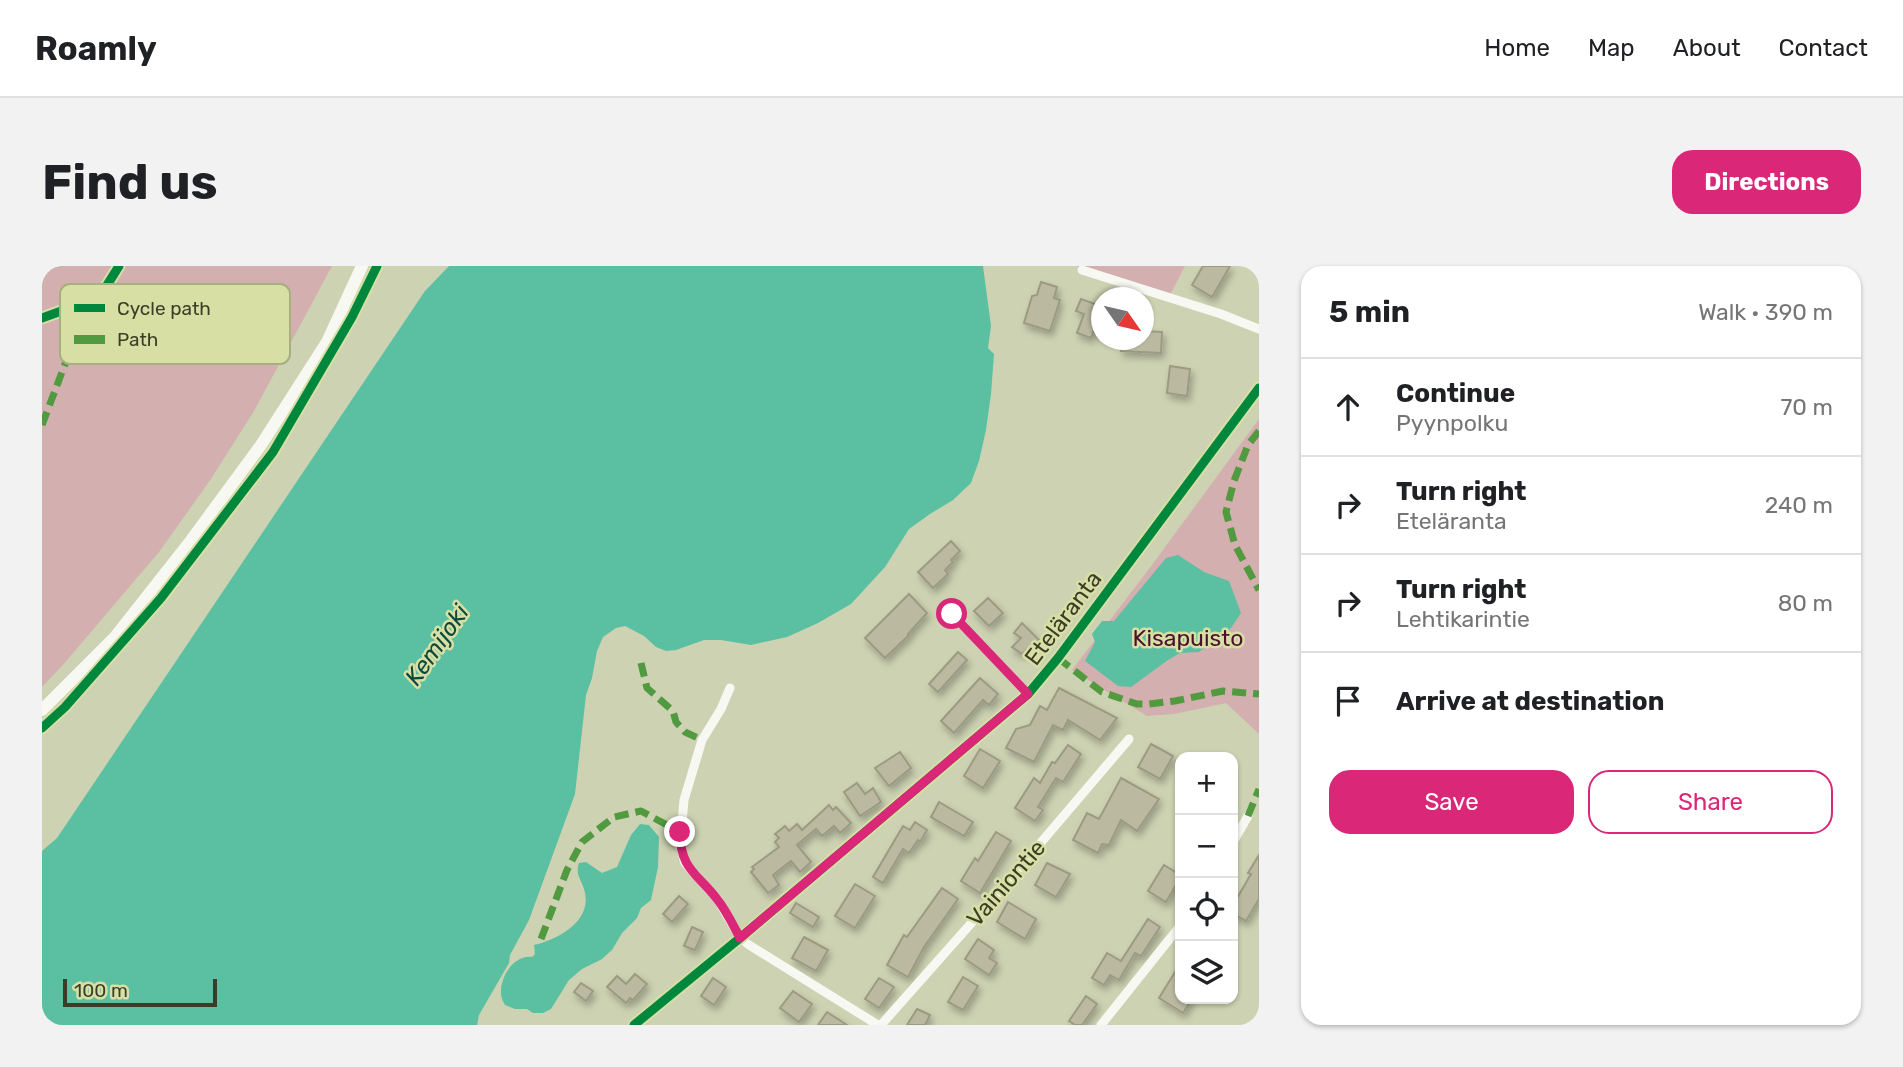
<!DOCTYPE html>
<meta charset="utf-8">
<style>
body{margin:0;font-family:Rubik,sans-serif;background:#f2f2f2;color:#202124}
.controls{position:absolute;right:21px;bottom:21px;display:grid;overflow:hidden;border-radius:14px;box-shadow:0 2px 5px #0004}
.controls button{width:63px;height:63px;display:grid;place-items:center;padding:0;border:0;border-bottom:2px solid #e0e0e0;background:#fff;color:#202124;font:35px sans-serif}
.compass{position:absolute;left:1049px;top:21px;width:63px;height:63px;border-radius:50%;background:#fff;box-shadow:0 2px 5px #0004;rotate:124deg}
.scale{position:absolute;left:21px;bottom:18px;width:154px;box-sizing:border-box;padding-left:7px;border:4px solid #3b3e26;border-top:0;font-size:19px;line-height:24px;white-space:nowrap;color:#3b3e26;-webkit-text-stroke:5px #d7dfa5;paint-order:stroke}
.stop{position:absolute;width:21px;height:21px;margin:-16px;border:5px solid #db2777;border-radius:50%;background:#fff}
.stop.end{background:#db2777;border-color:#fff;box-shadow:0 2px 7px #0008}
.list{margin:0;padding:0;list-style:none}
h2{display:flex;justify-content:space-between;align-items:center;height:91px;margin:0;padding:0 28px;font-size:30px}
h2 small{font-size:23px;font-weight:400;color:#757577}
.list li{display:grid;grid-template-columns:46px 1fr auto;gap:21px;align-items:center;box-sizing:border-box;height:98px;padding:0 28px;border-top:2px solid #e0e0e0}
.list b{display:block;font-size:26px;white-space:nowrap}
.list p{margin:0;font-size:23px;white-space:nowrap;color:#757577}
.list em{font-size:23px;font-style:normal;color:#757577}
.actions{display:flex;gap:14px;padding:21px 28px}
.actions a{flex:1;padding:16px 0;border:2px solid #db2777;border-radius:21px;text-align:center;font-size:24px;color:#db2777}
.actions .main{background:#db2777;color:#fff}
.icon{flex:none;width:38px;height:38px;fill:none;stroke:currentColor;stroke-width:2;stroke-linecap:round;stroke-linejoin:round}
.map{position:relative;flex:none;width:1217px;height:759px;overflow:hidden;border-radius:21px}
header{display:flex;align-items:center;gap:42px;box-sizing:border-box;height:98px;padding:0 35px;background:#fff;border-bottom:2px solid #e0e0e0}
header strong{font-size:33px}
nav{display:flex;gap:38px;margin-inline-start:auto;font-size:24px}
.intro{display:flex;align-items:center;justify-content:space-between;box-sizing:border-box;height:168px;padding:0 42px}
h1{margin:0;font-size:49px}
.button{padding:18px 32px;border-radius:21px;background:#db2777;color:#fff;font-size:24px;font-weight:700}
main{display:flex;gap:42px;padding:0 42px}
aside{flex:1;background:#fff;border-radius:21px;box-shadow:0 2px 5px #0004}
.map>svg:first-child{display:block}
.green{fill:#d3afb0}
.water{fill:#5ac0a1}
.building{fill:#bbbaa1;stroke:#9c9a82;stroke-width:2;filter:url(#shadow)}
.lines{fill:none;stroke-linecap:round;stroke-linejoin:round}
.minor{stroke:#f8f8f3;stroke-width:9}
.secondary{stroke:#f8f8f3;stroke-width:12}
.quiet{stroke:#519a3f;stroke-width:7;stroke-dasharray:14 7;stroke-linecap:butt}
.cycleway-casing{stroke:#d7dfa5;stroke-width:13}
.cycleway{stroke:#00873e;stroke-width:9}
.route{stroke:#db2777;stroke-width:9}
.labels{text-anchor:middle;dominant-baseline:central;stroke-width:5;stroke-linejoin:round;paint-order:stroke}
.street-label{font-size:23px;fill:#3b3e26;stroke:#d7dfa5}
.park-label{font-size:23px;fill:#4b102d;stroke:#d7dfa5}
.water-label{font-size:24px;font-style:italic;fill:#0e483b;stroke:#d7dfa5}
.key{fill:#d7dfa5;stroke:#a8af7f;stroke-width:2}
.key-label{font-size:19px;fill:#3b3e26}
</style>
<header>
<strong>Roamly</strong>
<nav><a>Home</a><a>Map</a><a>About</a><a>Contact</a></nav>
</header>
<div class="intro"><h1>Find us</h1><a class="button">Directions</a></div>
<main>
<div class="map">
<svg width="1217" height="759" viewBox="0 0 1217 759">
<defs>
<filter id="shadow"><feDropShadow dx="2.5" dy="4.5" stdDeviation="3.5" flood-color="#0004"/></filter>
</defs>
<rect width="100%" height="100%" fill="#cdd2b2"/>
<g class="green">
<polygon points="0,0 290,0 212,145 169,213 117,286 20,400 0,421"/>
<polygon points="1035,0 1143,0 1128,29 1040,4"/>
<polygon points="1217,153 1217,468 1184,437 1132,448 1105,450 1030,404 1110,299"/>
</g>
<g class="water">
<polygon points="407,0 941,0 949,60 946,82 952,88 949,128 944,164 937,195 929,217 911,234 888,248 867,263 843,301 809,338 776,357 745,371 709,379 679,374 662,374 634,384 624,385 614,381 602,370 583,360 574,362 561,371 555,385 550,412 544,429 533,528 487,654 468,689 467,697 437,749 435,759 0,759 0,585 15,572 383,25"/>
<polygon points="1136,289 1162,306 1187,315 1199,347 1189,362 1157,386 1138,387 1126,394 1089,421 1076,420 1043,395 1053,376 1050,368 1060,355 1072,355 1124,292"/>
<path d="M598,558L607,559L617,571L616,601L609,634L599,642L595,652L580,667L570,684L560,693L540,703L527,714L509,743L501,747H491L485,743H473L463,739C461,735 459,732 459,728C458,710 472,689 490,691L493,688L492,679C517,673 552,654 542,623C539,613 533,608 537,597L544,596L560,607L575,601L589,569Z"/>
</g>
<g class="building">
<polygon points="1161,0 1188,0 1170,31 1150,19"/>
<polygon points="999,16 1015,21 1012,32 1018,34 1008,65 982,57 990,30 995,29"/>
<polygon points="1039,33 1056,39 1052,50 1056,51 1049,72 1035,67 1042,48 1034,45"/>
<polygon points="1102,65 1120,66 1119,87 1079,85 1080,74 1102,74"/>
<polygon points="1128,100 1148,103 1145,130 1125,127"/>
<polygon points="909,275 918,285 909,294 911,296 903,304 906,308 891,322 876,306"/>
<polygon points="867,328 885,347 866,368 867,369 843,392 823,372"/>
<polygon points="946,332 961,347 947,360 932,345"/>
<polygon points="980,357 997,374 989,384 986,382 980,388 970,381 979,372 972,367"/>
<polygon points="916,386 925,394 896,426 887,418"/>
<polygon points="938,412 956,428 947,439 941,434 912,467 899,455"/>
<polygon points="1017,422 1075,452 1058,474 1026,454 1021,464 1011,459 992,496 964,482 974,463 988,459 998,440 1005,444"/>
<polygon points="1109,478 1131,490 1118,513 1096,501"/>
<polygon points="1026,479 1039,488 1021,516 1014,512 996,541 1001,544 993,555 973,542 992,512 998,517 1010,496 1013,497"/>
<polygon points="938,483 958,495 941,522 922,510"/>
<polygon points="858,486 869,502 847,520 833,502"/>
<polygon points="1079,512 1117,533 1095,565 1079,554 1067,579 1060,578 1056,587 1031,574 1045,547 1057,553"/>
<polygon points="815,517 823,528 831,522 839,536 818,550 802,526"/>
<polygon points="897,536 931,556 922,570 889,551"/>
<polygon points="787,539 791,544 794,541 809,557 798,567 792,560 780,570 774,563 755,579 769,596 758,606 749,595 731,609 737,619 726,627 709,606 712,603 710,601 737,581 733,576 737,572 733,568 743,560 747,565 755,558 760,564"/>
<polygon points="873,556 885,564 878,576 876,574 867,587 861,583 841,617 831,611 861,560 868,564"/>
<polygon points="954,566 969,575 938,627 919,615 933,592 936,595"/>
<polygon points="1217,589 1217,633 1204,655 1191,648 1191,639 1209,608 1206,607"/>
<polygon points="1005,597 1028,608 1014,631 993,619"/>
<polygon points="1122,599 1138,609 1138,612 1124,636 1106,625"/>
<polygon points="813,618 833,630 813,662 793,650"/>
<polygon points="900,622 916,633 882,681 866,711 845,699 862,669 865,671"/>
<polygon points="637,630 646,638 630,656 621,648"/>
<polygon points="966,636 994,653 983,673 955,656"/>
<polygon points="754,637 777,651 771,661 748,647"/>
<polygon points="1106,653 1118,661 1099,690 1093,687 1077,714 1068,709 1062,719 1050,712 1065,687 1079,695"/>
<polygon points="650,661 661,666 653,684 642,680"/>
<polygon points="762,671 786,684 774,705 750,692"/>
<polygon points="936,673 952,684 947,692 955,697 947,709 923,693"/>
<polygon points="1138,698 1138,733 1150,733 1141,747 1117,732"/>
<polygon points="593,708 605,718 591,734 588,732 584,737 565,721 575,710 584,718"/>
<polygon points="921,711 936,720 921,744 906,736"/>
<polygon points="671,712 684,721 672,739 659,730"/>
<polygon points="837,712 852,721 837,742 823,733"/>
<polygon points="539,717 551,725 544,735 532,726"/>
<polygon points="751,725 770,738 757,756 738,742"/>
<polygon points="1044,730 1055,738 1040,759 1033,759 1027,755"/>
<polygon points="875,743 888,749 883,759 865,759"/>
<polygon points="785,746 805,759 776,759"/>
</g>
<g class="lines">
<g class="minor">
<polyline points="1040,4 1179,48 1217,63"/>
<polyline points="910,348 986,428"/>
<polyline points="688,422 679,443 660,474 642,534 638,579 643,597 676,634 698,672 707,679 836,759"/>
<polyline points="1191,576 1206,550"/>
<polyline points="592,759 698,672 986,428 1016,392 1217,122"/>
<polyline points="839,759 956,627 1087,473"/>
<polyline points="1059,759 1138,660"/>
</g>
<polyline class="secondary" points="0,444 73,371 147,277 219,179 285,76 320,0"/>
<g class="quiet">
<polyline points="0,159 48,32"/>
<polyline points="1217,165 1206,179 1192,215 1184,246 1193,279 1217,324"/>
<polyline points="1016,392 1060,426 1095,438 1107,438 1133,435 1181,425 1217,428"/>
<polyline points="599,397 605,422 631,445 634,456 643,466 660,474"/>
<polyline points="1206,550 1217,523"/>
<polyline points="499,673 525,604 540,576 572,551 599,545 638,566"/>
</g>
<defs>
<g id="cycleway">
<polyline points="0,52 33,40 62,24 77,0"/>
<polyline points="0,462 23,441 119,332 231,186 310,51 335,0"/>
<polyline points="592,759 698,672 986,428 1016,392 1217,122"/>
</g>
</defs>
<use href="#cycleway" class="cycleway-casing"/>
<use href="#cycleway" class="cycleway"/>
</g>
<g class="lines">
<path class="route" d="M638,566C638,603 655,607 675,633C684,644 691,659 698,672L986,428L910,348"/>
</g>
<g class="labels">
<g class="street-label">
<text transform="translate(1021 352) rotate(-53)">Eteläranta</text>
<text transform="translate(964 617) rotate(-49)">Vainiontie</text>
</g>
<g class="park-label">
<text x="1146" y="372">Kisapuisto</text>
</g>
<g class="water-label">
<text transform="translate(395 379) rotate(-55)">Kemijoki</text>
</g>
</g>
<rect x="18" y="18" width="230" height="80" rx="10" class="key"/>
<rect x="32" y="38" width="31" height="8" fill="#00873e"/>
<rect x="32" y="69" width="31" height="9" fill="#519a3f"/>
<g class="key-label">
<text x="75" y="49">Cycle path</text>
<text x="75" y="80">Path</text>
</g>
</svg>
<div class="controls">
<button>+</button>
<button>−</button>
<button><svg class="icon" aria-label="locate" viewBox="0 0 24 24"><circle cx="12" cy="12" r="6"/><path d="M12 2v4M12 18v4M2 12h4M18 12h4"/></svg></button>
<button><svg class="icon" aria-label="layers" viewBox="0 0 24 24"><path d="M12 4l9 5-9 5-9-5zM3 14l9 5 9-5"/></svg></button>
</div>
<svg class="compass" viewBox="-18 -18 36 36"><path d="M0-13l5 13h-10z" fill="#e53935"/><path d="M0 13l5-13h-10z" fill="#757577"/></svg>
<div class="scale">100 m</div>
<div class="stop" style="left:910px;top:348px"></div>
<div class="stop end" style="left:638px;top:566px"></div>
</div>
<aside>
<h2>5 min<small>Walk · 390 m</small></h2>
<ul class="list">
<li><svg class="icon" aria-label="ahead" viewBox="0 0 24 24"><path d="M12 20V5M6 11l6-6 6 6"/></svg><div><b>Continue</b><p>Pyynpolku</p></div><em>70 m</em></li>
<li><svg class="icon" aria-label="right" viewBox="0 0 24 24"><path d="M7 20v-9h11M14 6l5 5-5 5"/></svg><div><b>Turn right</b><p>Eteläranta</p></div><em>240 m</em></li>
<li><svg class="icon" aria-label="right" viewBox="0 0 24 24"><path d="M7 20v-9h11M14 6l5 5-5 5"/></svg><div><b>Turn right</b><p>Lehtikarintie</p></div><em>80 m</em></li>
<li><svg class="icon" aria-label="arrive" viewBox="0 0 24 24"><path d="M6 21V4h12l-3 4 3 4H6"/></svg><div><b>Arrive at destination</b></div></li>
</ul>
<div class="actions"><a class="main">Save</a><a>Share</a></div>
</aside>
</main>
